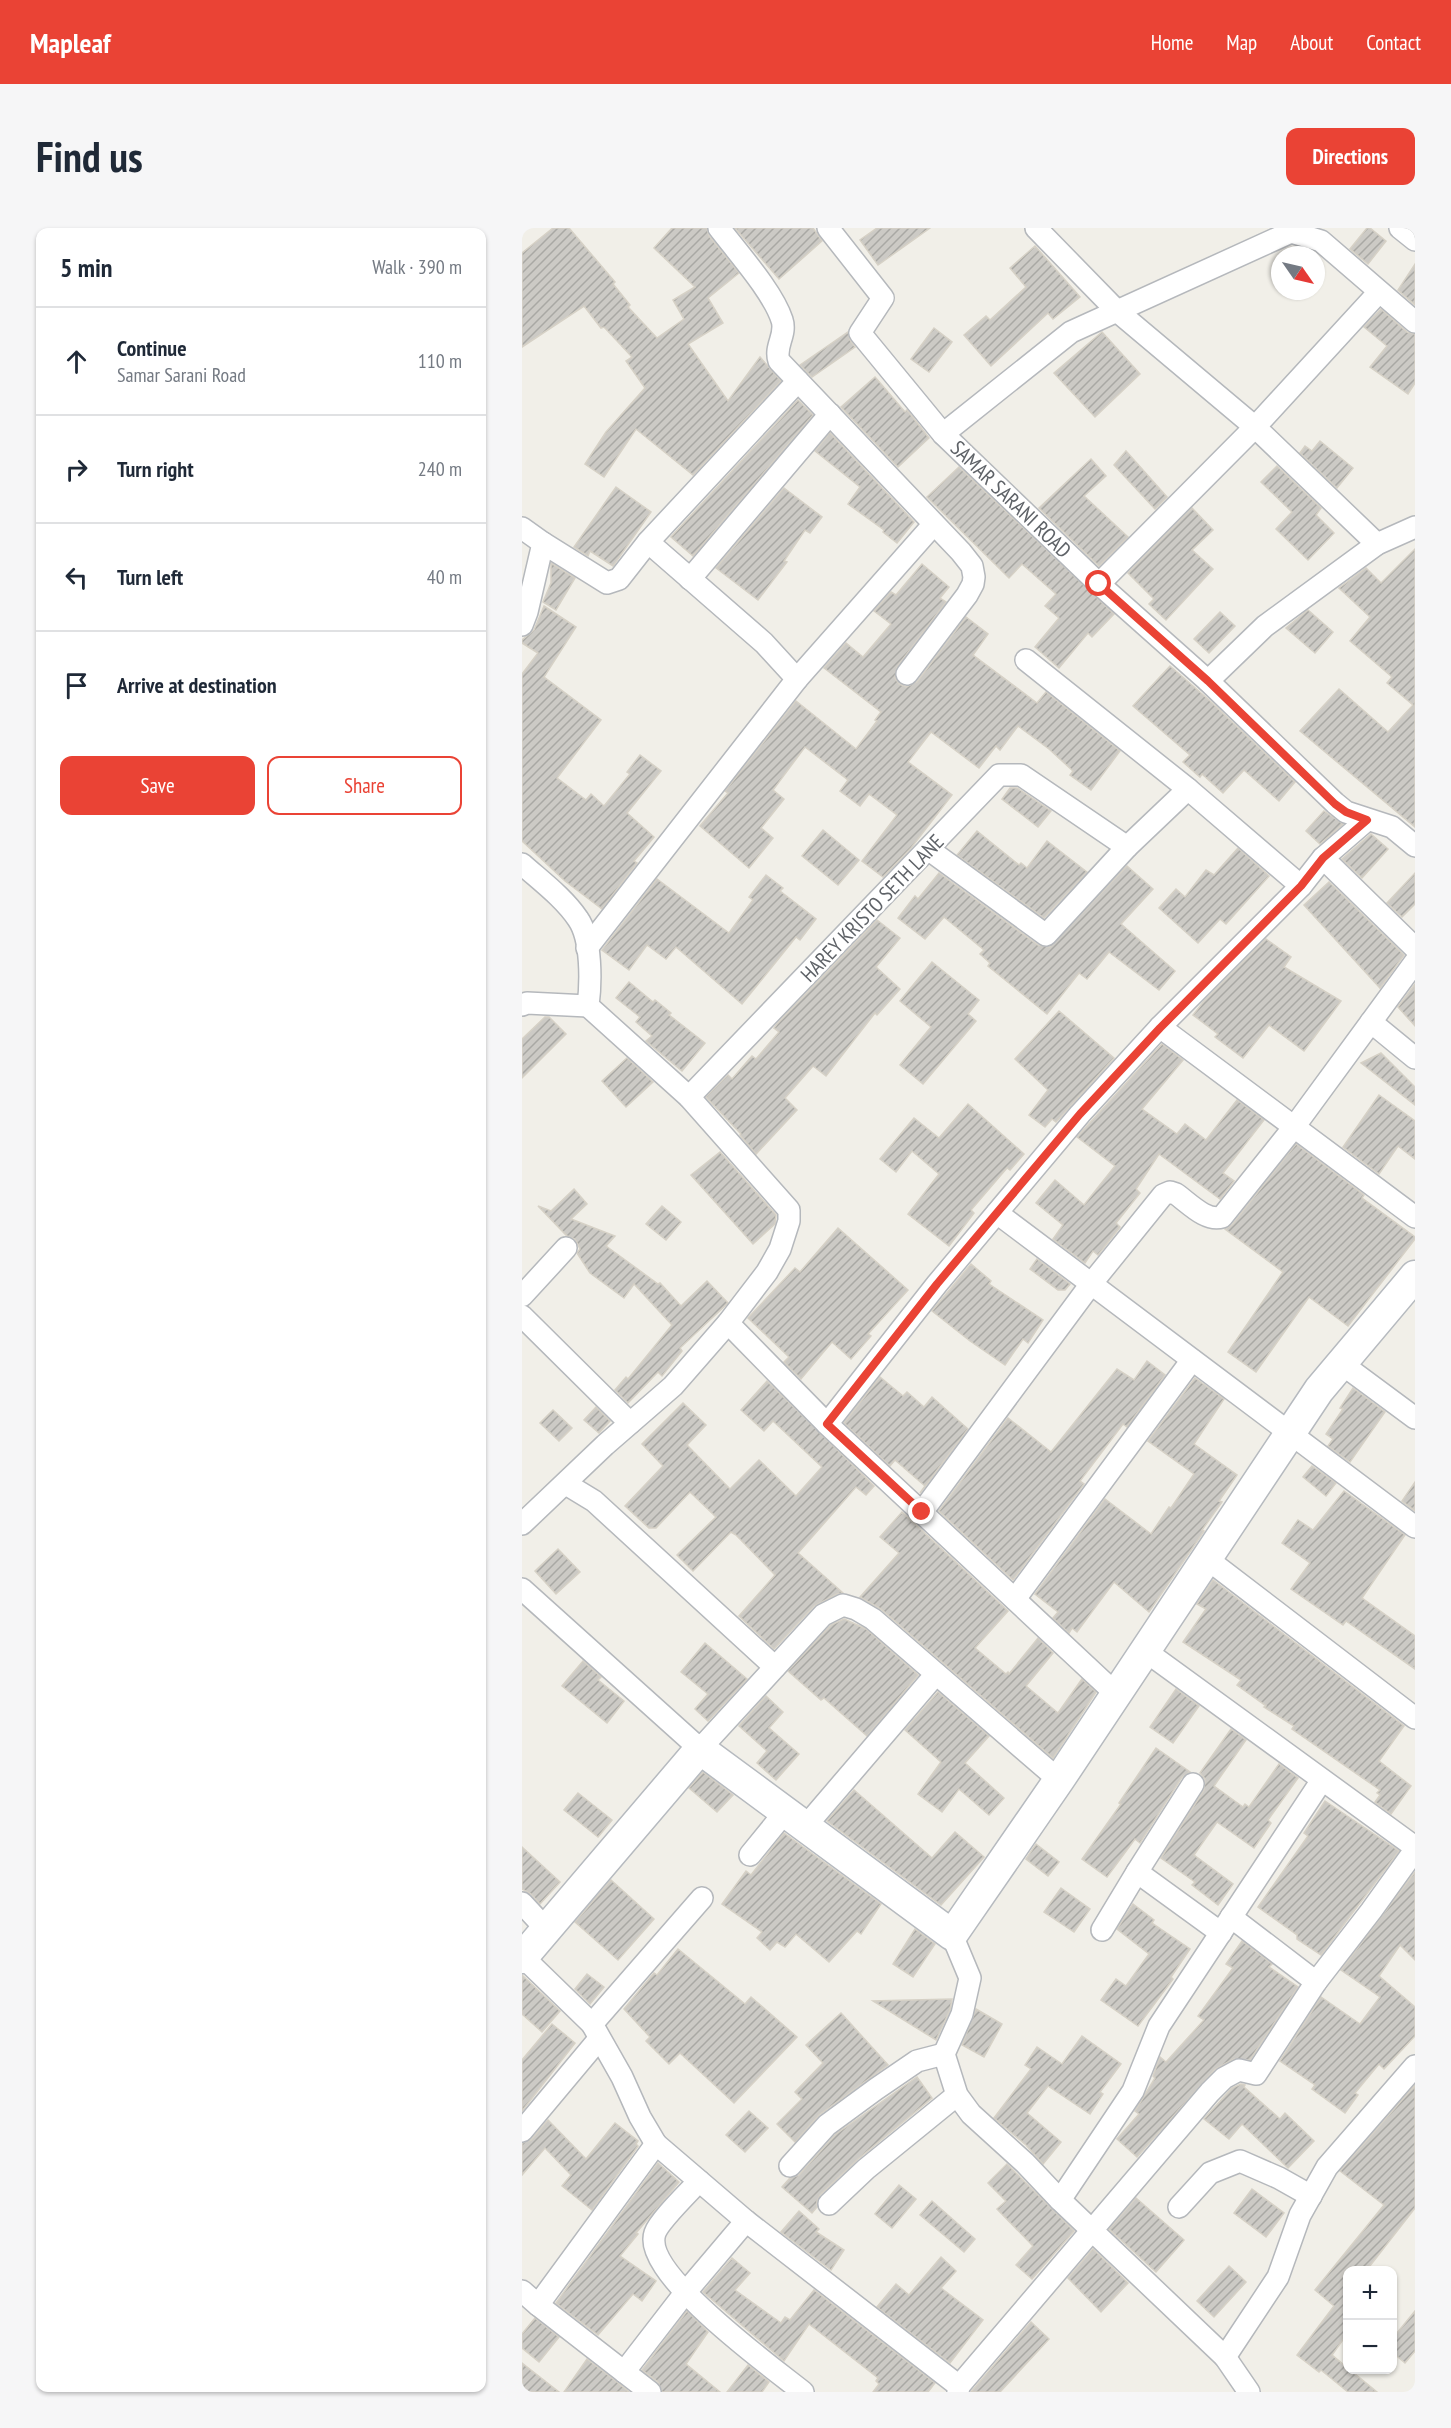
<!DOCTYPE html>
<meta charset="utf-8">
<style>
body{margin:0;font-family:"PT Sans Narrow",sans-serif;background:#f6f6f7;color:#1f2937}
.controls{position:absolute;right:18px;bottom:18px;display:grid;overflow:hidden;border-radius:12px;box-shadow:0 2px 4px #0004}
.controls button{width:54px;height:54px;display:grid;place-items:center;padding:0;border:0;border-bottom:2px solid #e0e1e3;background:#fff;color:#1f2937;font:30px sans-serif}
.compass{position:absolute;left:749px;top:18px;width:54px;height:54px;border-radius:50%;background:#fff;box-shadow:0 2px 4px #0004;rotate:124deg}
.stop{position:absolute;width:18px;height:18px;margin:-14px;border:4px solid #ea4335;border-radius:50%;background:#fff}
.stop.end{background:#ea4335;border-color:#fff;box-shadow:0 2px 6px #0008}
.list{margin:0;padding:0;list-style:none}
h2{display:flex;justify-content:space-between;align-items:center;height:78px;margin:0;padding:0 24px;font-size:26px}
h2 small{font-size:20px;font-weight:400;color:#747a83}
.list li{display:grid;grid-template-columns:39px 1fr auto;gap:18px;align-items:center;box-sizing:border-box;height:108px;padding:0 24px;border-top:2px solid #e0e1e3}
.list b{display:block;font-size:22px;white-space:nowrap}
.list p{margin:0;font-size:20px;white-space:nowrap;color:#747a83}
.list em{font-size:20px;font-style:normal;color:#747a83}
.actions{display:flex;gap:12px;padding:18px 24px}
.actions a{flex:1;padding:14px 0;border:2px solid #ea4335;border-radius:12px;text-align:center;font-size:21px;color:#ea4335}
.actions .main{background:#ea4335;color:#fff}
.icon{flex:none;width:33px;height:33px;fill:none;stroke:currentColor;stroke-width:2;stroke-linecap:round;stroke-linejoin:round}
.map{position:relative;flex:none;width:893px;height:2164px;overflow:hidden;border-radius:12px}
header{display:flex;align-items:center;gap:36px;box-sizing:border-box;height:84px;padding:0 30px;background:#ea4335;color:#fff}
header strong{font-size:28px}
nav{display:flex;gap:33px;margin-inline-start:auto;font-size:21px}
.intro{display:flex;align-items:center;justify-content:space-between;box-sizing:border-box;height:144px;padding:0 36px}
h1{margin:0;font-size:42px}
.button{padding:15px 27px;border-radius:12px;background:#ea4335;color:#fff;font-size:21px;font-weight:700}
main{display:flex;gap:36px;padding:0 36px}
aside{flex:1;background:#fff;border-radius:12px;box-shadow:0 2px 4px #0004}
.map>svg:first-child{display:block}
.building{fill:url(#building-hatch);stroke:#d6d1c6;stroke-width:1.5}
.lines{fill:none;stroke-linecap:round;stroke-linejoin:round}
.street-casing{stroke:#b5b8bc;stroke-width:24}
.secondary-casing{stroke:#b6babf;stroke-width:33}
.street{stroke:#fff;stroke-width:21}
.secondary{stroke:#fff;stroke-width:30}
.route{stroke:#ea4335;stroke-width:8}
.labels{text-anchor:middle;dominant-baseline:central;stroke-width:5;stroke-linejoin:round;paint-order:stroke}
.street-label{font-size:21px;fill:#5f6368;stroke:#fff}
</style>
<header>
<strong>Mapleaf</strong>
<nav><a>Home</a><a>Map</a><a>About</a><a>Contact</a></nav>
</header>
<div class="intro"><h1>Find us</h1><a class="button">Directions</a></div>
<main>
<aside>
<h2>5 min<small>Walk · 390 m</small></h2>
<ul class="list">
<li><svg class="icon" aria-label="ahead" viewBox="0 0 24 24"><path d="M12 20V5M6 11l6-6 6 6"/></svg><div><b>Continue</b><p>Samar Sarani Road</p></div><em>110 m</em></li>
<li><svg class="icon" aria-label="right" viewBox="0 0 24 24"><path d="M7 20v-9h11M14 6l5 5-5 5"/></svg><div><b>Turn right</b></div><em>240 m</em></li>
<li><svg class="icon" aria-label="left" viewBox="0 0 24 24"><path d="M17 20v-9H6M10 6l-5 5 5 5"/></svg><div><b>Turn left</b></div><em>40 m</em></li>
<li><svg class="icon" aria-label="arrive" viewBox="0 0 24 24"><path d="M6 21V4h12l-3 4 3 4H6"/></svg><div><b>Arrive at destination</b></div></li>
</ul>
<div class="actions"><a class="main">Save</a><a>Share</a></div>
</aside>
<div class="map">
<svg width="893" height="2164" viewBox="0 0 893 2164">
<defs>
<pattern id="building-hatch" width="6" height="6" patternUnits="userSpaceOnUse" patternTransform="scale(1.5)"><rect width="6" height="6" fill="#cccac5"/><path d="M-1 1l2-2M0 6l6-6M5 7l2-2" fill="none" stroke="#a9a8a4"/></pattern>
</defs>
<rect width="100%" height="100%" fill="#f1efe8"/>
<g class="building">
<polygon points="31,0 47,0 93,54 91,56 108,77 106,79 135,110 162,91 151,72 173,59 132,20 150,0 185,0 187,8 217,45 186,70 201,95 166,116 206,173 238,129 259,153 171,247 114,201 82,249 63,236 84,204 123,160 104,133 110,129 82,99 79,100 62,78 0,119 0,25"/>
<polygon points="213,0 291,0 300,13 257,51"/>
<polygon points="355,0 408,0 356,37 338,12"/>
<polygon points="845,0 848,0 864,13 846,36 828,21"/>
<polygon points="513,18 558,69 531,91 526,85 469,138 442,107 464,88 468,92 504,59 488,40"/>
<polygon points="893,36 893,77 876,62"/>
<polygon points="859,81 885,104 893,106 893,155 886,166 848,139 865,118 842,99"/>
<polygon points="412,100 430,114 407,144 389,131"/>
<polygon points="326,104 328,112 333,119 290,149 278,137"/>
<polygon points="580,104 618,146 573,189 532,145"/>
<polygon points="353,149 383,184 385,182 407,210 376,239 319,179"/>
<polygon points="276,172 291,187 171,328 149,309"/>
<polygon points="308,205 392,294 375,315 361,304 362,302 326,276 338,259 293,223"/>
<polygon points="798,213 831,240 815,260 778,225 783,218 790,223"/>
<polygon points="604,223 645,269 633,281 592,237"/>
<polygon points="569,231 584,248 562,268 606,309 577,338 517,280"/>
<polygon points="755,238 799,280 794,287 812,305 786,332 754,301 770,284 739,254"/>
<polygon points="437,239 592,386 570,409 566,405 537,440 513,419 537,390 523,378 534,366 500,336 487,350 405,269"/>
<polygon points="94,259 129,284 91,338 68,323 66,328 52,319"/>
<polygon points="262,260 300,289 288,305 283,302 262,333 265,334 236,372 194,340"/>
<polygon points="670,280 691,302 670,322 691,341 644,392 627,376 632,371 606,345"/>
<polygon points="893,321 893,599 778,503 817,461 866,504 891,477 865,455 870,449 828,413 848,389 817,360 844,340 859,355"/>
<polygon points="29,335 53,350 34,382 21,374 29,355"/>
<polygon points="400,336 427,359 418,370 424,374 375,439 373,450 377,456 384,459 395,454 444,389 466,406 451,427 515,475 524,464 598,523 569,562 548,547 551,543 527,521 496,498 478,522 474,518 457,540 409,504 386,534 430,567 389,620 361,649 340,633 375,587 347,566 338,578 318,563 326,552 283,519 251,562 262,571 239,600 251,610 227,640 178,598 206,565 203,563 274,473 334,521 355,493 353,492 359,484 302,440 324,415 341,429 369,396 352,383 369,364 374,367"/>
<polygon points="22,378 54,399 22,449 79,492 35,550 64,572 69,566 82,578 108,546 105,544 118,527 139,543 105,585 132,609 112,633 115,635 80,681 43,653 0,613 0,446 16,425 0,415 0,412 12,402"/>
<polygon points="786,382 811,404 793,425 764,400"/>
<polygon points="698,384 713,398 687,425 672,411"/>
<polygon points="648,438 687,472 773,554 757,573 722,542 701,565 680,546 678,549 661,534 668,527 611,478"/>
<polygon points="488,560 495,560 529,583 516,599 480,571"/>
<polygon points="802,583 821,596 798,616 784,603"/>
<polygon points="301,602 337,632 316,657 280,628"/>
<polygon points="455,603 497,637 499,635 505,640 525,613 565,644 522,690 435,627"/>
<polygon points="849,606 866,621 840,650 820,631"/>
<polygon points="716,620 747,648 704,696 698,691 676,715 637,680 654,661 663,669 684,642 692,647"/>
<polygon points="605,638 631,661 599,696 653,743 637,762 587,724 565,751 557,745 525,786 466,738 468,735 458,726 462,722 422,689 403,711 376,690 393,668 396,671 417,645 516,717 528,719"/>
<polygon points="893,645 893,676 880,689 865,675"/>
<polygon points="244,647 261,660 258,663 294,691 278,712 274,709 220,776 154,719 144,731 125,717 107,742 80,722 135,651 207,705 231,672 227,669"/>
<polygon points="807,654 882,727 858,760 782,677"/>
<polygon points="355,692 378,710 354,739 378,761 355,787 353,785 304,848 291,838 263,870 275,882 234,926 218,907 219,906 184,869 206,847 210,851 230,828 234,831 257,804 252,800 255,796"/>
<polygon points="744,711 769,729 762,739 819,773 782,823 747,797 721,830 693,809 696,806 671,787 682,773"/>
<polygon points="410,734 457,772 446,786 454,793 401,856 378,837 409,799 378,773"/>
<polygon points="107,754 131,774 133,772 149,785 147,787 183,815 160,843 124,813 130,808 114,794 118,789 94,770"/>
<polygon points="893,756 893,798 876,779"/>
<polygon points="537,783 592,830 534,894 530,891 523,899 507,887 526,862 493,831"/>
<polygon points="23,789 27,789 44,806 0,850 0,811"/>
<polygon points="640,816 661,832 620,881 655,906 663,896 684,912 715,872 742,892 701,945 712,953 698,971 637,926 614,961 618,965 594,995 598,999 576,1027 571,1023 563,1035 531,1011 541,997 514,975 533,952 562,977 593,938 555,909"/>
<polygon points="859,825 893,859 893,877 839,835"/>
<polygon points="105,830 131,854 104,879 80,853"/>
<polygon points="857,867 893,893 893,931 876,918 857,946 821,919"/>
<polygon points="446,876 502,926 488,942 485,940 449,982 452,985 427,1018 386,986 417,946 390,923 374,944 358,931 392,890 417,910"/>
<polygon points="774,916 842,967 840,970 893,1009 893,1011 826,1098 787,1069 734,1144 706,1124 761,1044 703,1001 710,997"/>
<polygon points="198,924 254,987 253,996 231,1016 169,947"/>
<polygon points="52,961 65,976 49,991 93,1008 84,1018 136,1056 138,1055 159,1078 185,1053 206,1075 158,1120 160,1123 140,1148 136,1144 106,1175 93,1162 104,1149 106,1151 150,1097 112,1056 102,1070 68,1045 55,1025 58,1021 53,1011 45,1008 16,978 29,983"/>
<polygon points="140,978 159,994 144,1012 124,996"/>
<polygon points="316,1000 386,1062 346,1106 349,1108 329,1131 310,1114 279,1151 262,1134 267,1129 226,1090 273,1040 278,1044"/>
<polygon points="515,1031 548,1056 543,1062 536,1062 508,1041"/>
<polygon points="449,1036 469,1053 467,1056 521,1092 506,1115 501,1111 483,1137 448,1113 410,1083"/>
<polygon points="625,1133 643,1147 605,1199 601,1196 558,1253 562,1256 491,1352 417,1283 486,1190 529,1224 595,1141 612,1152"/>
<polygon points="358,1149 381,1168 385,1164 402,1179 410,1169 446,1201 398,1265 403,1258 373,1232 368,1238 322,1195"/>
<polygon points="673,1150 702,1171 672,1216 715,1247 697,1273 700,1274 680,1302 682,1303 627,1384 592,1354 555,1404 550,1400 547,1405 531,1390 536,1384 513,1366 583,1271 629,1306 647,1279 649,1280 672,1246 626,1213"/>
<polygon points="245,1153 352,1258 344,1267 334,1259 276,1325 321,1365 315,1366 292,1378 252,1421 217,1388 253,1347 214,1307 209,1304 171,1343 155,1327 194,1289 168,1264 134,1300 127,1300 103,1278 141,1238 120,1216 161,1175 184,1197 165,1217 208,1261 237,1232 274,1268 300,1239 251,1193 242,1203 219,1182"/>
<polygon points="831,1160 863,1184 828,1234 806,1218 811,1211 804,1206 821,1181 818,1180"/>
<polygon points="74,1179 88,1193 77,1205 62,1192"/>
<polygon points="31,1182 50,1200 37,1213 18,1195"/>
<polygon points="790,1238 814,1255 804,1268 781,1249"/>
<polygon points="893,1254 893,1283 880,1273"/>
<polygon points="822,1263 883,1307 840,1370 893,1408 893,1441 824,1393 821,1397 769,1361 788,1335 760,1315 776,1292 791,1302"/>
<polygon points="380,1284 486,1383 453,1420 484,1446 486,1444 487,1446 516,1410 531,1425 504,1458 536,1485 560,1451 574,1464 531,1530 359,1381 338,1369 377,1325 358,1309"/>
<polygon points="36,1321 58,1344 34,1366 13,1343"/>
<polygon points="691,1352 882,1498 857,1533 889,1558 869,1586 853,1574 858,1567 855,1565 858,1562 770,1501 772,1498 742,1479 744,1478 715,1457 719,1452 661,1414 684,1381 675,1376"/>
<polygon points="322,1391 344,1401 396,1447 345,1508 302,1470 299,1472 266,1443 309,1397"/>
<polygon points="183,1415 225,1451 186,1493 173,1481 186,1466 159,1444"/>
<polygon points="61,1433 79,1449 76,1452 102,1473 85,1495 40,1458"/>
<polygon points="654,1461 677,1478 651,1515 628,1499"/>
<polygon points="416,1464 467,1508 443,1535 482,1570 467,1587 437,1561 420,1584 396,1566 419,1534 383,1502"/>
<polygon points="244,1468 261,1484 247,1500 277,1526 254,1552 235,1535 245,1523 217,1498"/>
<polygon points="709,1501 724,1512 692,1558 721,1579 723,1576 727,1579 757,1536 776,1550 746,1592 749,1595 732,1620 695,1594 672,1627 711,1656 696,1677 670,1657 673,1654 639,1630 682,1562 683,1551 678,1545"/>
<polygon points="634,1520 668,1544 660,1549 618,1615 613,1611 585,1649 560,1631 599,1576 597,1575"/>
<polygon points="181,1544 211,1567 195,1584 167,1560"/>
<polygon points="332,1562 410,1630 433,1604 462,1629 419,1677 305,1593"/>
<polygon points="56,1565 90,1592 76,1609 42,1582"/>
<polygon points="803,1573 877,1623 799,1727 775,1711 775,1707 736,1679 786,1608 782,1605"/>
<polygon points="262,1605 359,1676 339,1706 335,1703 307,1734 274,1706 263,1719 255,1714 248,1722 235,1710 240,1704 200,1676 224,1643 229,1647"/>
<polygon points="514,1616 537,1634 526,1648 504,1631"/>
<polygon points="0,1619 38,1654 18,1676 9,1666 0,1661"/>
<polygon points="893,1644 893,1732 878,1717 857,1748 893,1779 893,1808 862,1841 857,1836 833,1865 836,1867 823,1885 790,1861 793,1857 758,1833 799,1769 838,1796 858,1769 819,1742"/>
<polygon points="89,1652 132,1691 96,1732 53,1694"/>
<polygon points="539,1660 568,1681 552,1704 522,1684"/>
<polygon points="611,1676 632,1692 630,1695 668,1721 649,1749 651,1751 616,1798 579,1772 594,1751 604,1758 627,1726 595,1701"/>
<polygon points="393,1701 413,1716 391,1749 371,1736"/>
<polygon points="720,1713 750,1736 747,1739 776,1759 728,1832 712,1831 693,1841 615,1929 595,1911 617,1886 613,1883 633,1850 631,1848 638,1829 644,1834 682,1792 676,1788 711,1740 704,1736"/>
<polygon points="156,1721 223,1776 229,1769 275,1809 212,1875 158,1825 147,1836 124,1813 128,1809 102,1781 132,1745 135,1747"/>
<polygon points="65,1746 82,1759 68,1776 53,1761"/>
<polygon points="0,1747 38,1783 20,1804 0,1786"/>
<polygon points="430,1771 428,1782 414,1812 351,1773"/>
<polygon points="454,1781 480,1796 462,1829 440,1817"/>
<polygon points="319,1785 366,1837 297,1887 273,1914 255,1896 280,1871 273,1864 301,1835 284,1817"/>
<polygon points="30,1796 53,1815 0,1883 0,1832"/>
<polygon points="560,1808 599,1836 578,1864 581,1866 568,1886 526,1858 505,1885 539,1914 521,1936 504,1917 472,1890 509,1841 503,1837 515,1819 540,1836"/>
<polygon points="395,1849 410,1870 336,1931 298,1967 295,1973 295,1979 290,1985 260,1959 268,1950 277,1947 314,1906"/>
<polygon points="719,1856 723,1857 722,1859 758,1891 763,1885 792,1913 766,1940 720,1896 707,1911 682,1891 710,1860"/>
<polygon points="893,1857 893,1980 844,2043 825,2043 825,2106 810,2127 855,2164 826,2164 799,2142 797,2144 775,2127 812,2078 793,2062 862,1977 818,1943"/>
<polygon points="227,1883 246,1900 223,1924 204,1907"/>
<polygon points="26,1892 64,1931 93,1895 116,1913 114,1916 116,1918 70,1982 40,1958 49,1947 23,1920 0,1947 0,1915 9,1912"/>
<polygon points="136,1935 157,1954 114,2005 116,2006 98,2028 134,2053 120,2073 111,2066 76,2107 34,2075"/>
<polygon points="485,1936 552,2003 510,2051 494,2037 511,2018 475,1981 484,1973 466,1955"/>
<polygon points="377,1957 394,1971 370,2000 353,1986"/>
<polygon points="730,1961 762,1985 744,2009 712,1985"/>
<polygon points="614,1970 662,2012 634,2044 587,2001"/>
<polygon points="410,1973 453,2011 442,2024 398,1987"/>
<polygon points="277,1983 297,2001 294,2004 322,2022 309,2042 259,2004"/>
<polygon points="571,2021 606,2055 579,2084 546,2050"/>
<polygon points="419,2029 434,2043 419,2060 461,2092 428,2135 355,2079 374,2056 387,2067"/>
<polygon points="210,2030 228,2045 213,2062 259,2095 263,2089 268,2092 292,2062 413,2155 406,2164 351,2164 357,2156 354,2153 356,2150 287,2096 262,2133 181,2064"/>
<polygon points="707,2038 724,2054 692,2089 675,2073"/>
<polygon points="165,2083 186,2104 164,2136 198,2164 140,2164 136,2154 120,2142"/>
<polygon points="893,2083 893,2123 883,2135 870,2124 870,2111"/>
<polygon points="13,2090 37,2109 17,2134 0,2120 0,2106"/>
<polygon points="509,2094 527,2111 478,2164 449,2164"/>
<polygon points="65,2131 95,2154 107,2164 42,2164"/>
<polygon points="0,2135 37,2164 0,2164"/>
<polygon points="226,2137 247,2154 240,2164 205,2164"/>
</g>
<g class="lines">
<defs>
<g id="street">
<path d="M197,0C216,25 251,64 260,92C265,107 252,118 257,133L439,324L450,338L452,349L451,356L445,367L385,446"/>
<polyline points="306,0 361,70 338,105 421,206 577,356 686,453 813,575 824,584 870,599 893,618"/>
<polyline points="514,0 595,83 733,199 855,316"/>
<polyline points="878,0 893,12"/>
<polyline points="421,206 549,104 769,4 799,13 893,94"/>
<polyline points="0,300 21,315 5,384 0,397"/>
<polyline points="21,315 85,355 97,351 126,314"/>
<polyline points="168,351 308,186"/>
<polyline points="577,356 733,199 857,64"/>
<polyline points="504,432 666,561"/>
<polyline points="275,451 412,296"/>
<polyline points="686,453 743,398 855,316 893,299"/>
<polyline points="845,592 801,630 779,658 638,799 893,989"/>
<polyline points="406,621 524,707 605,619"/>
<polyline points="801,630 893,720"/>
<path d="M0,636C19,653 42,670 56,691C70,711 69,755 66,778L167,869L267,982V993L258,1021L245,1044L206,1095L151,1158L83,1217L0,1296"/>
<polyline points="65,720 275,451 242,415 126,314 276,153"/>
<polyline points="0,777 5,775 66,778"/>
<polyline points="849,794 893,830"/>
<polyline points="167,869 477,547 499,547 605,619 666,561 779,658"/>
<polyline points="475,985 893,1299"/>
<polyline points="0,1068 44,1020"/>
<polyline points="0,1088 108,1195"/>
<polyline points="206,1095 305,1196"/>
<polyline points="820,1136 893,1190"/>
<polyline points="44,1256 72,1273 253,1439"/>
<path d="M400,1284L569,1056L641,967L648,964L654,966C667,975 684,994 700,989L772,899L893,734"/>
<polyline points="684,1330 893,1490"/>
<polyline points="0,1361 178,1521 301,1387 321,1377 334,1381 351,1391 537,1552"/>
<polyline points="493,1371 670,1132"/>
<polyline points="622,1422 893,1619"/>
<polyline points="593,1465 305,1196 415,1056 558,886 638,799"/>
<polyline points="283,1599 414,1446"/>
<polyline points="228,1627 263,1584"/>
<polyline points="615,1644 671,1556"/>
<polyline points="0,1675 24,1701"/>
<polyline points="709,1689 794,1754"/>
<polyline points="580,1702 615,1644 699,1705"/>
<polyline points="430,1707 448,1750 440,1786 422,1826 435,1867 449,1886 503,1935 538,1972 703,2129 727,2164"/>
<polyline points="1,1729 70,1796 100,1849 118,1889 134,1916"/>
<polyline points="70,1796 180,1670"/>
<polyline points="0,1903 77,1811"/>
<polyline points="268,1938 305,1897 354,1861 395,1833 422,1826"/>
<path d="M177,1953C167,1964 137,1993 133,2005C119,2045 251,2140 281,2164"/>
<polyline points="538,1972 611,1863 637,1798 800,1552"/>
<polyline points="307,1976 344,1941 435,1867"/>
<polyline points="657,1979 688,1945 718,1933 757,1950 789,1968"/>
<polyline points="0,2063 16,2077 134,1916 224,1993 437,2158 436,2164"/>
<polyline points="16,2077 128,2164"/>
<polyline points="703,2129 756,2049 778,1987 805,1939 893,1838"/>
<polyline points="102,2144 163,2065 224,1993"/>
<polyline points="437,2158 688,1864 702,1850 717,1842 734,1846 794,1754 849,1683 893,1622"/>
</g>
<polyline id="secondary" points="0,1730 178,1521 430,1707 537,1552 797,1162 893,1048"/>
</defs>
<use href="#street" class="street-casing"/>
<use href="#secondary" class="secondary-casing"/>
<use href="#street" class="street"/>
<use href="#secondary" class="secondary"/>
</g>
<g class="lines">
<polyline class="route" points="400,1284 305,1196 415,1056 558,886 638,800 779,658 801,630 845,592 824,584 813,576 686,453 577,356"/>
</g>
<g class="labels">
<g class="street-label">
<text transform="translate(489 271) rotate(44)">SAMAR SARANI ROAD</text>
<text transform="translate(350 680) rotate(-46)">HAREY KRISTO SETH LANE</text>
</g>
</g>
</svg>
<div class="controls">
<button>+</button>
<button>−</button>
</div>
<svg class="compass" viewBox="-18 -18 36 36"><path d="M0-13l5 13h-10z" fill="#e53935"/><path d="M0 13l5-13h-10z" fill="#747a83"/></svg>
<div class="stop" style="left:577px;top:356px"></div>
<div class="stop end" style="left:400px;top:1284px"></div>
</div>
</main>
